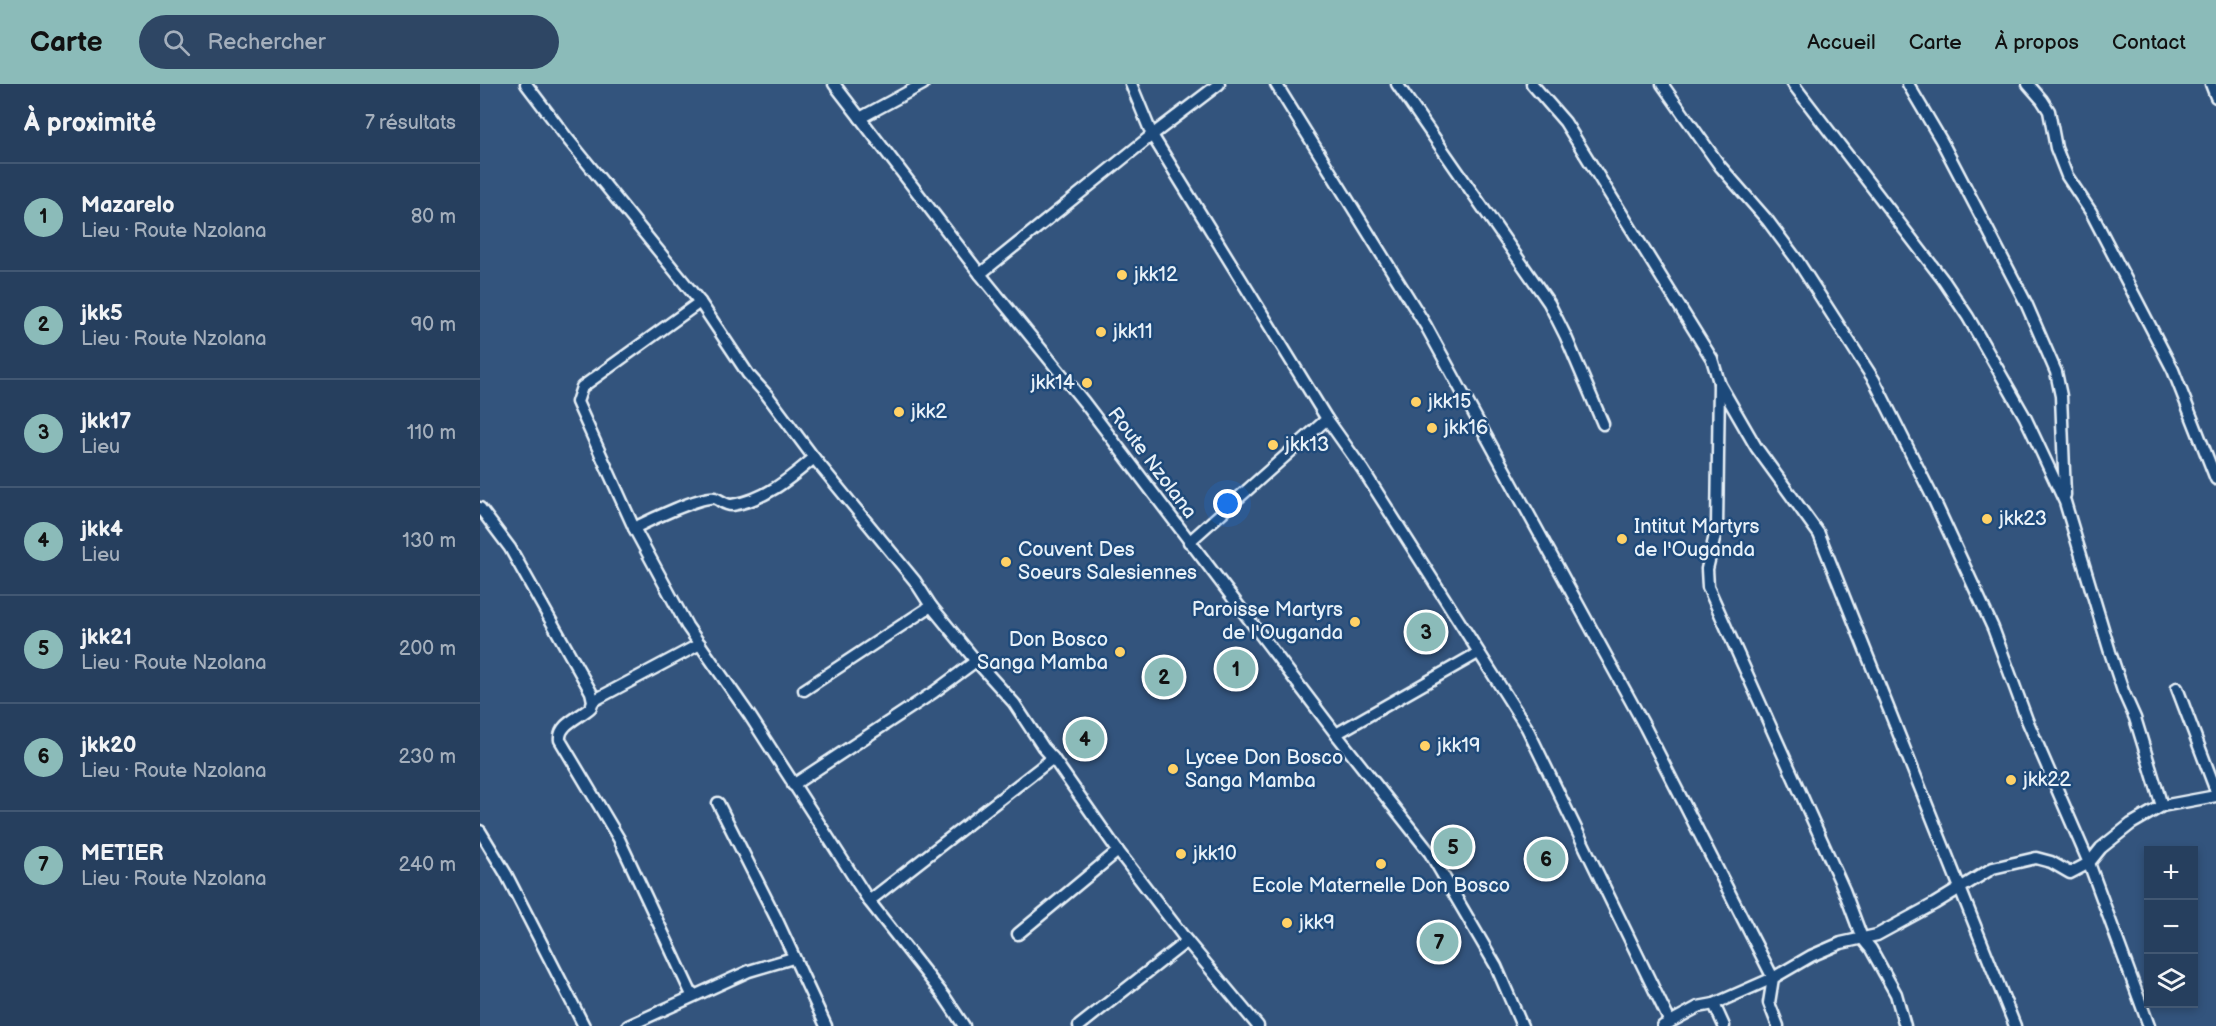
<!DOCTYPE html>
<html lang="fr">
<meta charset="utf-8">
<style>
body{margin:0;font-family:"Balsamiq Sans",sans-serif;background:#2e4664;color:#f1f3f6}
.controls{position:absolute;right:18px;bottom:18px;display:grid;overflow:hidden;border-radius:0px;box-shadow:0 3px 9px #0003}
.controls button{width:54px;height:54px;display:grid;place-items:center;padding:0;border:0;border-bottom:2px solid #425873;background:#263f5e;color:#f1f3f6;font:30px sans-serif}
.you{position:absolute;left:748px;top:420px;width:21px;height:21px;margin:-15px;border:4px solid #fff;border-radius:50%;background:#1a73e8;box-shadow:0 0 0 9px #1a73e833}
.badge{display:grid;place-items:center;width:39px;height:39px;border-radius:50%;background:#8bbbb9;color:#111;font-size:20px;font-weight:700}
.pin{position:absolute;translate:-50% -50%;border:3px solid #fff;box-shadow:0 2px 6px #0006}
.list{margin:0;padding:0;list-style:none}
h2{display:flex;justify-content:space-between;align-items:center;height:78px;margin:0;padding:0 24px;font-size:26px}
h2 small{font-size:20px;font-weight:400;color:#a4afbc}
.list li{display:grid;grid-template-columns:39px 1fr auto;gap:18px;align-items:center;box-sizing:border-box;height:108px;padding:0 24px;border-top:2px solid #425873}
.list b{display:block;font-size:22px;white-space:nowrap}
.list p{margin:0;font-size:20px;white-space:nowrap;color:#a4afbc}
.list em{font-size:20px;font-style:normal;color:#a4afbc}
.icon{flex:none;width:33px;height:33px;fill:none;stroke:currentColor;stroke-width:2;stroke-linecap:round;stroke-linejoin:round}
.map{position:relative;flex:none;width:1736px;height:942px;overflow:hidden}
header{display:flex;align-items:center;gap:36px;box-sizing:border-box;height:84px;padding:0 30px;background:#8bbbb9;color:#111}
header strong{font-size:28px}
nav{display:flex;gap:33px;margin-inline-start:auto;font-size:21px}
.search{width:420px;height:54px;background:#2e4664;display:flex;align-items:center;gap:15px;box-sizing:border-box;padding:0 21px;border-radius:33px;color:#a4afbc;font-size:22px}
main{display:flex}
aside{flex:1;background:#263f5e}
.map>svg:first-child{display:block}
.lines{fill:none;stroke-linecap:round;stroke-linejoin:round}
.minor-casing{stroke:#e8f1f8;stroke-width:15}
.minor{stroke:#1f4a7a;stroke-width:10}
.poi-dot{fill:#ffd166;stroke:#1f4a7a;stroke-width:2}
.labels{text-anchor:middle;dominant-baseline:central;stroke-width:5;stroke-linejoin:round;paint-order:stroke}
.poi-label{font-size:20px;fill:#e8f1f8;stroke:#1f4a7a;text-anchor:start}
.street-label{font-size:20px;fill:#e8f1f8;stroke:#1f4a7a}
</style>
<header>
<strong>Carte</strong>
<div class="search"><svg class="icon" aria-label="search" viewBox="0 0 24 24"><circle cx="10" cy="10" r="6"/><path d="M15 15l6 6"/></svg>Rechercher</div>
<nav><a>Accueil</a><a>Carte</a><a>À propos</a><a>Contact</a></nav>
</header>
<main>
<aside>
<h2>À proximité<small>7 résultats</small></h2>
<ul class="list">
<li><span class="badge">1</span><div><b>Mazarelo</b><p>Lieu · Route Nzolana</p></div><em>80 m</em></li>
<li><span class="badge">2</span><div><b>jkk5</b><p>Lieu · Route Nzolana</p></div><em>90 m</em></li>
<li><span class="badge">3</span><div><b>jkk17</b><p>Lieu</p></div><em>110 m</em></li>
<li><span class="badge">4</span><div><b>jkk4</b><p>Lieu</p></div><em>130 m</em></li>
<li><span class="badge">5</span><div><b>jkk21</b><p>Lieu · Route Nzolana</p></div><em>200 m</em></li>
<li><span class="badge">6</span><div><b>jkk20</b><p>Lieu · Route Nzolana</p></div><em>230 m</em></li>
<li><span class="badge">7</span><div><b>METIER</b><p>Lieu · Route Nzolana</p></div><em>240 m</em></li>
</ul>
</aside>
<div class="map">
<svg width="1736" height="942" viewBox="0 0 1736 942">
<rect width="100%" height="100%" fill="#33547d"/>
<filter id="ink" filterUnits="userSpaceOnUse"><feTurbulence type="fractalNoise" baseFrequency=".0167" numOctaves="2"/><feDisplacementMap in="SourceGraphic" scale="12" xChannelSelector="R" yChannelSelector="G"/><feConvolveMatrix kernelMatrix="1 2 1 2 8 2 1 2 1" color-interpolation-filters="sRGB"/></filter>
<g filter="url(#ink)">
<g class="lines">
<defs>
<g id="minor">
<polyline points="46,0 87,54 220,218 268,290 287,311 334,374 435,497 451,522 496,577 534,619 563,663 573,674 638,767 707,857 778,942"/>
<polyline points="354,0 500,190 604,318 856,650 950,769 1016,882 1042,942"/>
<polyline points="651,0 672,51 847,335 883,386 1047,644 1190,938"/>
<polyline points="796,0 946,242 1165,643 1293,894 1289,919 1298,942"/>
<polyline points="917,0 1069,219 1086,253 1123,340"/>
<polyline points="1052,0 1085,38 1232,275 1239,298 1237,443 1227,485 1228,503 1364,806 1382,854 1391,865 1416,910 1425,942"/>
<polyline points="1182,0 1240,82 1288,137 1317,176 1394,296 1454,416 1513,544 1547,636 1609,779 1669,942"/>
<polyline points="1313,0 1464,197 1488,233 1545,333 1585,418 1630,568 1643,607 1655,634 1682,722"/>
<polyline points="1428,0 1461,56 1546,219 1576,288 1581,312 1585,411"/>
<polyline points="1548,0 1562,16 1569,27 1576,64 1587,92 1611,128 1693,286 1736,395"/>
<polyline points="1731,0 1736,13"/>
<polyline points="380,34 443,0"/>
<polyline points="500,190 672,51 739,0"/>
<polyline points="220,218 102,303 97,318 154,444 207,542 270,632 389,817 464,912 484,942"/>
<polyline points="1239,299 1276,363 1339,450 1535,942"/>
<path d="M0,424L30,464L111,608L113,617L111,623C101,633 78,640 80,656L139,755L212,911"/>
<path d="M154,444C168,437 222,411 235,414C241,416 244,421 252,421C285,416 309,395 334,374"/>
<polyline points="709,458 847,335"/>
<polyline points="1697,604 1736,707"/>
<polyline points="324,606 451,522"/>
<polyline points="113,617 220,560"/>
<polyline points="856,650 998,569"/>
<polyline points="313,701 454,608 496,577"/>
<polyline points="238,719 296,834 346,942"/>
<polyline points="0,747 26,790 104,942"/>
<polyline points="389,817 573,674"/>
<polyline points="538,850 638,767"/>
<polyline points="1234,920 1244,942"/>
<polyline points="148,942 269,887 313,874"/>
<polyline points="599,942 707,857"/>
<polyline points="1183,942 1218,923 1234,920 1293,894 1331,872 1361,859 1397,851 1454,820 1513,784 1556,774 1571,778 1590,789 1609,779 1621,764 1651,740 1682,722 1736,712"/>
</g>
</defs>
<use href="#minor" class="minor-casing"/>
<use href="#minor" class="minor"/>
</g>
</g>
<g class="poi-dot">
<circle cx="642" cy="191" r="6"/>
<circle cx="621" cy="248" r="6"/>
<circle cx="607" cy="299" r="6"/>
<circle cx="936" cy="318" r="6"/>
<circle cx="419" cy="328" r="6"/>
<circle cx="952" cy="344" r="6"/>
<circle cx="793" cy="361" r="6"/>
<circle cx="1507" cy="435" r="6"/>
<circle cx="1142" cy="455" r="6"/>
<circle cx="526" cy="478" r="6"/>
<circle cx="875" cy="538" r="6"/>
<circle cx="640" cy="568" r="6"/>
<circle cx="945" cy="662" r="6"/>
<circle cx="693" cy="685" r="6"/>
<circle cx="1531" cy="696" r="6"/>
<circle cx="701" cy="770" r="6"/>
<circle cx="901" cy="780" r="6"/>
<circle cx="807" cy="839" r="6"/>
</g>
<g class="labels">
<g class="poi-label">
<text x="654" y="191">jkk12</text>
<text x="633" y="248">jkk11</text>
<text x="595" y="299" text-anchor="end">jkk14</text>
<text x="948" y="318">jkk15</text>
<text x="431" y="328">jkk2</text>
<text x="964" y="344">jkk16</text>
<text x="805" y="361">jkk13</text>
<text x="1519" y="435">jkk23</text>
<text x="1154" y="443">Intitut Martyrs<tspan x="1154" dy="23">de l'Ouganda</tspan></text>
<text x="538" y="466">Couvent Des<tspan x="538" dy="23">Soeurs Salesiennes</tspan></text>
<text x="863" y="526" text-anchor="end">Paroisse Martyrs<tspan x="863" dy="23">de l'Ouganda</tspan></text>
<text x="628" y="556" text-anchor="end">Don Bosco<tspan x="628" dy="23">Sanga Mamba</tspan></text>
<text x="957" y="662">jkk19</text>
<text x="705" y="674">Lycee Don Bosco<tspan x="705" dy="23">Sanga Mamba</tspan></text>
<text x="1543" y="696">jkk22</text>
<text x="713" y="770">jkk10</text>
<text x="901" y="802" text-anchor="middle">Ecole Maternelle Don Bosco</text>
<text x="819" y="839">jkk9</text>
</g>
<g class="street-label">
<text transform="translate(672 379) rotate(53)">Route Nzolana</text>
</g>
</g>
</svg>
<div class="controls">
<button>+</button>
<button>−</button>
<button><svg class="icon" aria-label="layers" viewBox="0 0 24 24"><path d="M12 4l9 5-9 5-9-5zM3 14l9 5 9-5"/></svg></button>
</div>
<div class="you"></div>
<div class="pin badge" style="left:756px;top:585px">1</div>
<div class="pin badge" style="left:684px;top:593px">2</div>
<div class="pin badge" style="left:946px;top:548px">3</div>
<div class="pin badge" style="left:605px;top:655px">4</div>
<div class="pin badge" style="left:973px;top:763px">5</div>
<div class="pin badge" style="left:1066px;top:775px">6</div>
<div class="pin badge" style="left:959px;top:858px">7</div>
</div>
</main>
